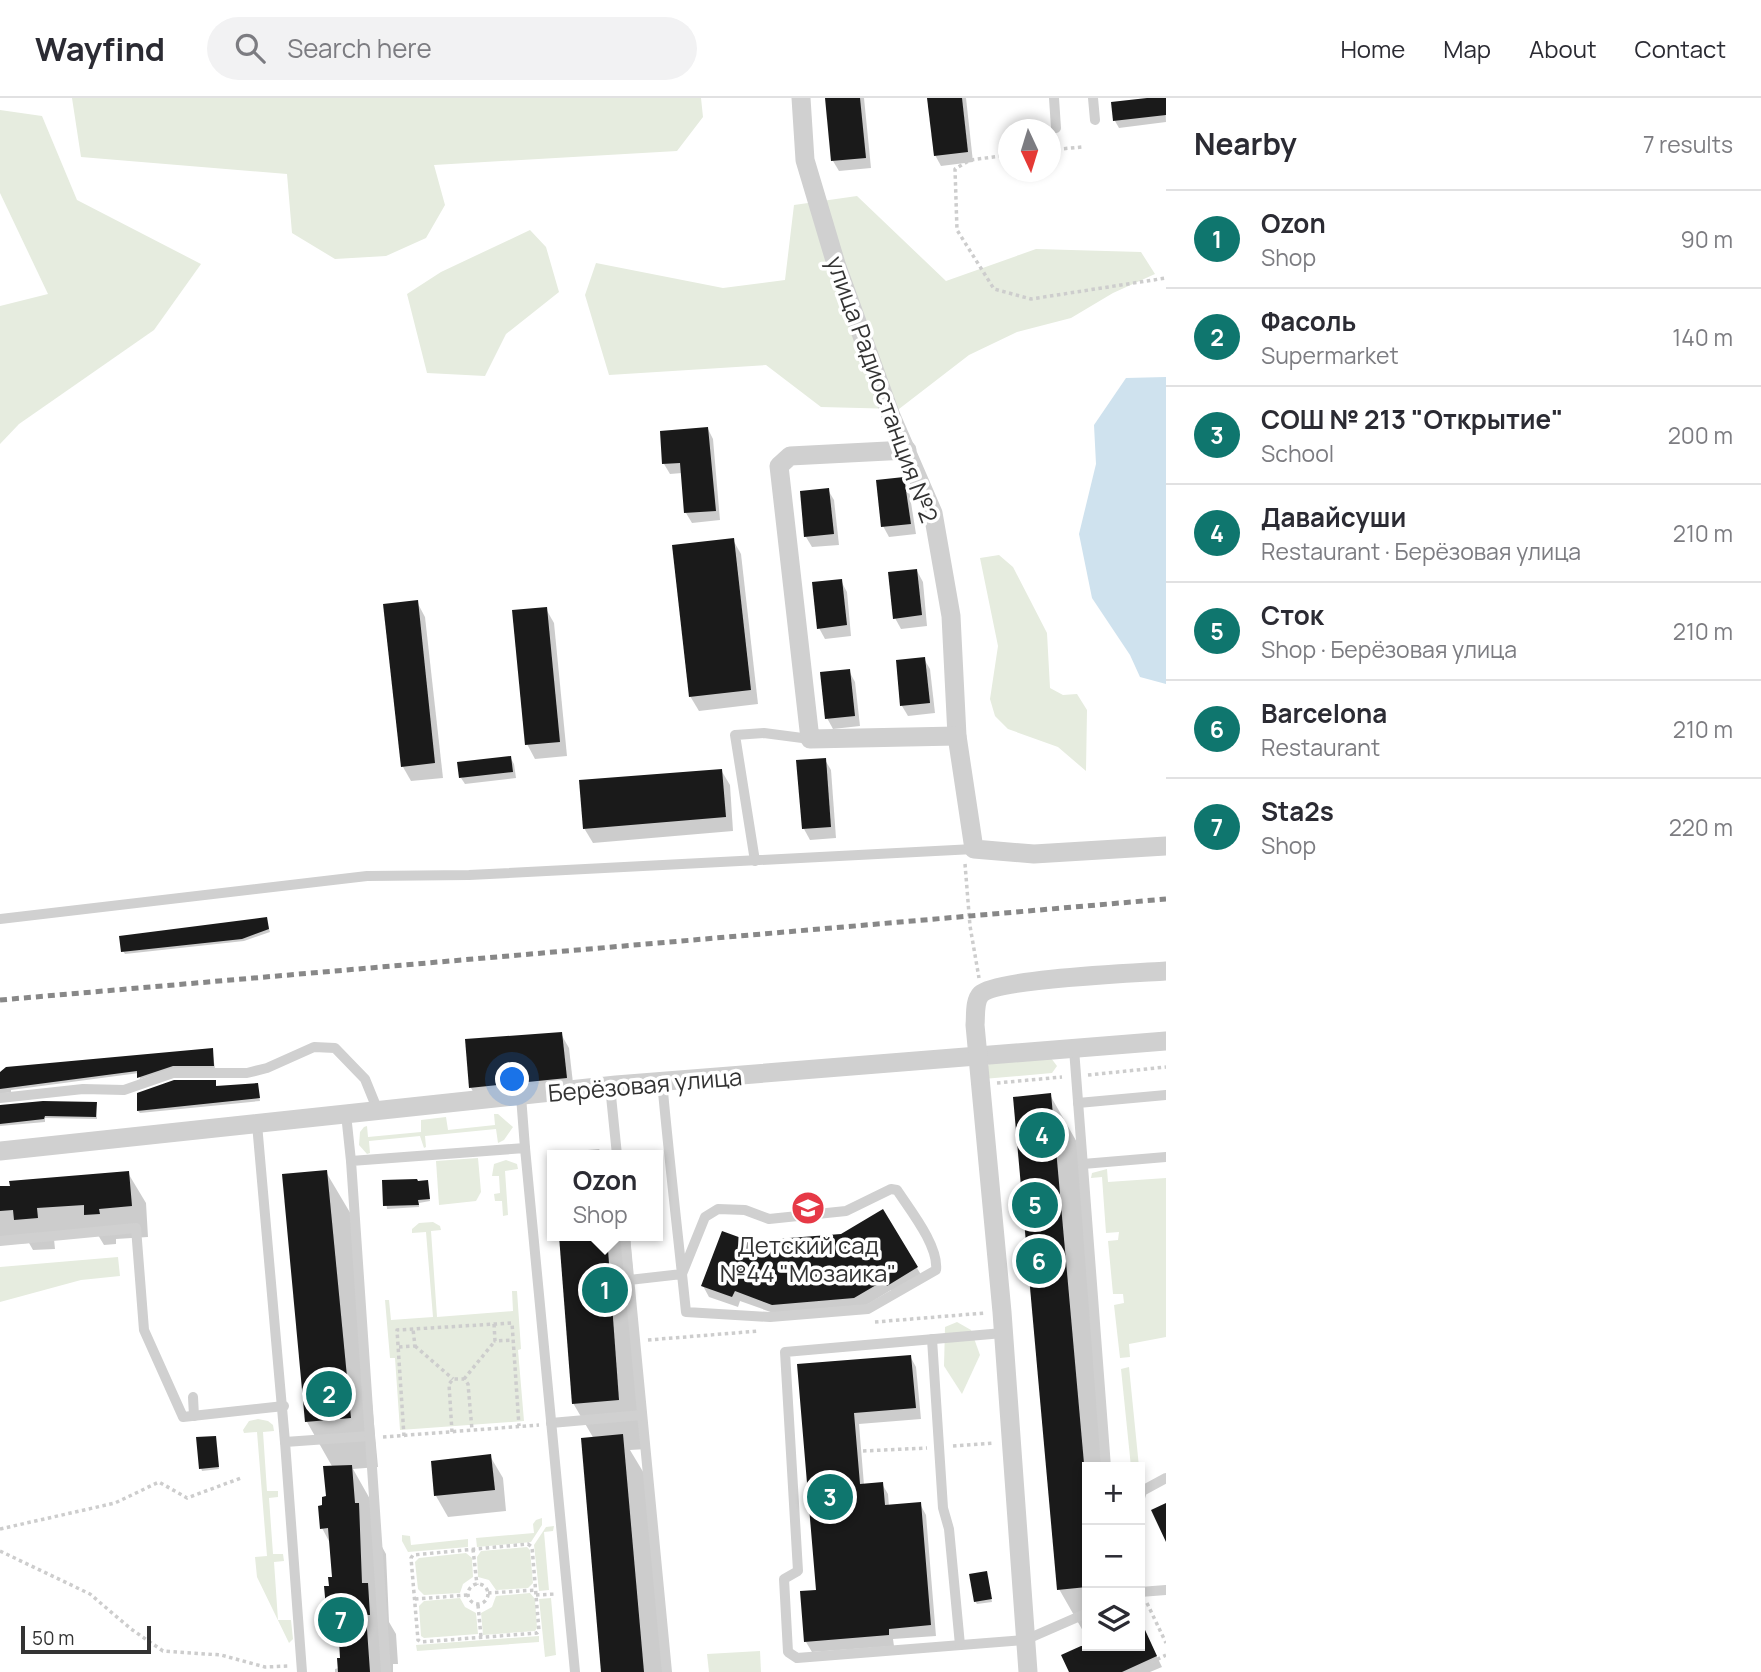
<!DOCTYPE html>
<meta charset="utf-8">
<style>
body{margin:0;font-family:Manrope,sans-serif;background:#f2f2f3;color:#2b2b33}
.controls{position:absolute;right:21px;bottom:21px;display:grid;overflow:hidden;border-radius:0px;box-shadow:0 4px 10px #0003}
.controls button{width:63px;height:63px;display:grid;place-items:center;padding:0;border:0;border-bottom:2px solid #e1e1e2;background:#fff;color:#2b2b33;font:35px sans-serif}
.compass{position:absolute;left:998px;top:21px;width:63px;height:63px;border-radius:50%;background:#fff;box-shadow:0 4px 10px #0003;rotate:176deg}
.scale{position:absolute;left:21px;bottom:18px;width:130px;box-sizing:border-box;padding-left:7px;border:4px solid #333;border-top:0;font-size:19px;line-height:24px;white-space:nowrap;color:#333;-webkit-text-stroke:5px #fff;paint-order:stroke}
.you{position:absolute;left:513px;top:982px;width:24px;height:24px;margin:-18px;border:5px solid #fff;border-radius:50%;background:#1a73e8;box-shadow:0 0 0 10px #1a73e833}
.badge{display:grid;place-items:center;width:46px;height:46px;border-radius:50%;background:#0f766e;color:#fff;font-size:23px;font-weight:700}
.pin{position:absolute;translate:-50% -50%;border:4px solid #fff;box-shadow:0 2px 7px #0006}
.popup{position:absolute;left:547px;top:1052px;width:116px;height:91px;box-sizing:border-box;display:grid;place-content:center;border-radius:0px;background:#fff;filter:drop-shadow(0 2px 5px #0005);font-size:23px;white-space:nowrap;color:#7c7c81}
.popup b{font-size:26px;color:#2b2b33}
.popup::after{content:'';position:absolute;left:50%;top:100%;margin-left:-14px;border:14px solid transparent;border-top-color:#fff}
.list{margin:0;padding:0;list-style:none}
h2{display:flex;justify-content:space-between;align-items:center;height:91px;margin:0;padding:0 28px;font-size:30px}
h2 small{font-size:23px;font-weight:400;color:#7c7c81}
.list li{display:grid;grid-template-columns:46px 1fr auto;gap:21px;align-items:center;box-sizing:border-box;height:98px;padding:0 28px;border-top:2px solid #e1e1e2}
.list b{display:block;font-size:26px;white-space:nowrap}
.list p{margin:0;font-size:23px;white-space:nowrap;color:#7c7c81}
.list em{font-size:23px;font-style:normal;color:#7c7c81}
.icon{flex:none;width:38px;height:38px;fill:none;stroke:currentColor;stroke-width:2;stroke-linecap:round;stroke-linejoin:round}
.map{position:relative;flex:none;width:1166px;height:1574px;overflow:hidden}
header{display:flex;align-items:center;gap:42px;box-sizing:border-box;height:98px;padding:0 35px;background:#fff;border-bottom:2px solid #e1e1e2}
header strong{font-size:33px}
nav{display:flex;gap:38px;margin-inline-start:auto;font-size:24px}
.search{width:490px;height:63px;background:#f2f2f3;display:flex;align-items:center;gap:18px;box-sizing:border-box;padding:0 24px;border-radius:38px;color:#7c7c81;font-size:26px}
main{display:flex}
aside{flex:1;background:#fff}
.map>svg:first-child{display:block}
.green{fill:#e6ecdf}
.water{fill:#cfe2ee}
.shadow{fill:#0003}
.building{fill:#1a1a1a}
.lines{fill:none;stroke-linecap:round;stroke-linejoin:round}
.path{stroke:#cdcdcd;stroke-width:3.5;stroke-dasharray:3.5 3.5;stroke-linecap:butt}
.lane{stroke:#d0d0d0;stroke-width:10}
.street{stroke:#d0d0d0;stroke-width:19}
.rail{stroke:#888;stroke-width:5;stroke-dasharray:7 5;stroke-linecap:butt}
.labels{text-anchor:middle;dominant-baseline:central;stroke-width:7;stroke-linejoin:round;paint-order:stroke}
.street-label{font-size:24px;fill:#333;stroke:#fff}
.poi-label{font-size:24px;fill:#333;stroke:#fff}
</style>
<header>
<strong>Wayfind</strong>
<div class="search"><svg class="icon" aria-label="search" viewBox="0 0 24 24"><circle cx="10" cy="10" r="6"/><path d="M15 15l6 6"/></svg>Search here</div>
<nav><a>Home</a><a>Map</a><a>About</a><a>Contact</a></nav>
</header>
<main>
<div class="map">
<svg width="1166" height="1574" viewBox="0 0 1166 1574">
<rect width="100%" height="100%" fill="#fff"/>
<g class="green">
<polygon points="72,0 701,0 703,19 677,53 434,67 445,107 426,140 386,158 335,161 292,135 287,76 81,59"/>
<polygon points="0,12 42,18 77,102 201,166 154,232 19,326 0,346 0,208 48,196 0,95"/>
<polygon points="857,98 946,183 1036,151 1141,154 1155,176 1113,195 1071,220 1017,234 969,257 899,311 821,309 766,267 609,277 585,197 596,165 723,190 785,182 794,107"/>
<polygon points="530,132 546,149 559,194 506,236 485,278 427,275 407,196 441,174"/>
<polygon points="999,457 1013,469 1047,535 1050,590 1063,597 1077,596 1087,612 1086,673 1058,649 1008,631 995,618 990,601 998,548 980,460"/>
<polygon points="991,960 1051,960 1057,968 1052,975 983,981"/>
<polygon points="494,1016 498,1016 513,1029 504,1042 498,1045 496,1031 425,1038 426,1049 424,1050 420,1038 369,1043 370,1055 367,1056 359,1047 360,1034 364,1029 367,1028 368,1039 421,1034 421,1022 446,1019 448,1032 495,1027"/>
<polygon points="478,1060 481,1094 476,1103 439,1107 436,1063"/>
<polygon points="506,1062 517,1066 518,1071 505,1073 508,1117 503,1118 502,1103 495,1103 494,1096 500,1095 499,1078 492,1078 494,1066"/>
<polygon points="1107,1071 1108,1084 1166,1080 1166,1239 1129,1246 1130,1259 1120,1260 1114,1207 1124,1205 1123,1196 1113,1196 1108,1143 1118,1142 1119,1134 1106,1135 1102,1079 1091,1080 1092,1075"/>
<polygon points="433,1124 440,1128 441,1132 431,1133 437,1219 513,1213 512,1193 517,1193 521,1251 518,1252 524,1323 400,1332 395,1260 390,1260 385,1202 389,1202 391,1222 433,1219 426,1134 412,1135 412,1131 419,1125"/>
<polygon points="118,1159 120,1178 81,1182 0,1204 0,1169"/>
<polygon points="957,1224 971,1232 980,1257 962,1296 944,1268 945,1229"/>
<polygon points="1129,1269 1139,1369 1131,1369 1121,1271"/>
<polygon points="258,1321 268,1323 273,1327 274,1333 263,1334 267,1393 278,1393 278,1399 269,1400 273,1456 283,1456 284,1463 274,1464 278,1522 291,1522 293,1541 289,1545 257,1479 255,1459 267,1458 257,1334 244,1335 243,1332 249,1323"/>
<polygon points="542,1420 542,1427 531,1444 477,1449 476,1440 534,1435 533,1426 536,1422"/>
<polygon points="554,1428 553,1433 544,1434 549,1492 539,1493 534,1447 546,1429"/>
<polygon points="402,1437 410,1438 411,1447 468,1441 468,1449 408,1454 402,1443"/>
<polygon points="527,1449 530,1452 533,1485 528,1490 496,1492 489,1482 478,1479 477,1459 481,1453"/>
<polygon points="466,1455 472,1460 473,1479 463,1486 460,1495 424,1497 418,1491 415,1464 419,1460"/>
<polygon points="530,1495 535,1501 537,1530 535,1533 483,1537 481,1515 492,1509 496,1498"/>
<polygon points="460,1500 465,1509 476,1515 478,1536 424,1540 421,1538 419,1508 424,1503"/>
<polygon points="551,1500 556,1557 545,1559 539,1501"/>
<polygon points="539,1538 539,1544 417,1553 416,1547"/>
<polygon points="760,1553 761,1574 709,1574 707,1556"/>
</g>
<polygon class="water" points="1166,279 1166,586 1140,579 1130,557 1092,500 1079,436 1096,366 1094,327 1126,280"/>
<g class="shadow">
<polygon points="826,0 864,0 871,70 839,73 833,63"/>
<polygon points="929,0 966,0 973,64 941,68 935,57"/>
<polygon points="1165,0 1166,24 1119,30 1115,23 1113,6"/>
<polygon points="708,331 713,341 720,422 692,425 686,415 682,375 670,376 664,366"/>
<polygon points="903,381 909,392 916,436 889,439 883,428"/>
<polygon points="828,392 834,402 839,447 812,449 806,439"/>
<polygon points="733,442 741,456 758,606 699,613 690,598"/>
<polygon points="917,473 923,484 927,528 901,531 895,520"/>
<polygon points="841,483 847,494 851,538 825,541 819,530"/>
<polygon points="417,504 425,519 443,680 411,683 403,669"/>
<polygon points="546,511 554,525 567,658 535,661 527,646"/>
<polygon points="924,561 930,571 935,615 908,618 902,608 897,563"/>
<polygon points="849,573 855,584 860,628 833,631 827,620"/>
<polygon points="510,659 514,666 516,680 465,686 461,680"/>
<polygon points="825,662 831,672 836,740 810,742 804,731 798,664"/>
<polygon points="721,672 730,687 733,733 593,745 584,730"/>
<polygon points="266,821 270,834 244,843 125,856 123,853"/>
<polygon points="561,936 569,950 574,994 479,1004 471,990 467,943"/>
<polygon points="212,952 215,970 175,970 140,981 139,975 11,992 11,994 0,996 0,977"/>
<polygon points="215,984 217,990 258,990 260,1003 140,1015 138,1013"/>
<polygon points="1050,997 1078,1046 1107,1369 1087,1369 1087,1540 1059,1491"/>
<polygon points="96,1005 97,1021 45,1020 45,1024 0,1028 0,1009"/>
<polygon points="599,1051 603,1057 554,1057 554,1055"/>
<polygon points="326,1074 355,1123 378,1369 353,1371 379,1417 381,1447 386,1456 389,1524 396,1536 398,1566 393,1566 393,1574 335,1574 335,1571 339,1570 342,1561 340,1531 328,1509 334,1481 331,1447 322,1430 333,1370 307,1324 284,1078"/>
<polygon points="128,1075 146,1105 148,1139 116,1141 116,1146 104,1147 98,1137 54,1141 55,1151 33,1152 29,1145 0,1147 0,1090"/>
<polygon points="384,1084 428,1087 430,1103 419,1105 419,1109 387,1111"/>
<polygon points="883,1113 923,1180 894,1198 891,1192 860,1211 779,1217 740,1203 738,1209 709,1199 703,1188 779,1155 841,1138"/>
<polygon points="560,1138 630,1138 647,1351 630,1352 651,1387 667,1574 602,1574 594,1341 573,1305"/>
<polygon points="910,1258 916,1269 921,1321 859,1326 864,1387 882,1386 888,1396 889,1409 920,1406 926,1417 936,1538 893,1541 894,1548 812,1554 806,1544 818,1493 799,1267"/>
<polygon points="215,1339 219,1371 202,1373 201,1370"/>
<polygon points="490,1358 503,1380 506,1413 448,1419 436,1398"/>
<polygon points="986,1475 992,1504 977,1506 975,1503"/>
<polygon points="1140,1524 1162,1569 1150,1574 1071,1574 1064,1558 1087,1547 1140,1548"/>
</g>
<g class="building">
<polygon points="825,0 860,0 866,60 831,63"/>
<polygon points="927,0 962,0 968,54 934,58"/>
<polygon points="1147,0 1166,0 1166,17 1113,23 1111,4"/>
<polygon points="708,329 716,413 684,415 680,365 662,366 660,333"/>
<polygon points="904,379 911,426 881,429 876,382"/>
<polygon points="829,390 834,436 804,439 800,393"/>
<polygon points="734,440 751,592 689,599 672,447"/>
<polygon points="917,471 922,517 893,521 888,474"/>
<polygon points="842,481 847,527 817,531 812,484"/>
<polygon points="418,502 435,665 401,669 383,506"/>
<polygon points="547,509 560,644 525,647 512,512"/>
<polygon points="925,559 930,605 900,608 896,562"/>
<polygon points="850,571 855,618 825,621 820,574"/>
<polygon points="511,658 513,674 459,680 457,664"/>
<polygon points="826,660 831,729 802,731 796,662"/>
<polygon points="722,671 726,719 583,731 579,682"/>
<polygon points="267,819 269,831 242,841 121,854 119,838"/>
<polygon points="562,934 567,980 469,990 465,941"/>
<polygon points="213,950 214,968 173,968 137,980 137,973 0,991 0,974 6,969"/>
<polygon points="174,982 216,982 216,988 258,985 260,1000 137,1013 137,995"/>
<polygon points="1051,995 1087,1399 1087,1489 1057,1492 1013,999"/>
<polygon points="43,1003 97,1004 96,1019 45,1018 44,1021 0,1026 0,1007"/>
<polygon points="327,1072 351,1320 305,1324 282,1076"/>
<polygon points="129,1073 132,1108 99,1111 100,1116 84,1117 84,1107 37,1110 38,1120 14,1122 13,1112 0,1113 0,1088 10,1088 9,1083"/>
<polygon points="417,1081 418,1083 428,1082 430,1101 418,1102 419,1107 383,1108 382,1082"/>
<polygon points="883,1111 918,1169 887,1188 883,1183 854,1200 772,1207 735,1193 732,1199 701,1188 722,1133 777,1153 776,1141 841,1136"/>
<polygon points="559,1138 607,1138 619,1302 572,1306"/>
<polygon points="911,1257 916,1310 854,1315 860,1386 883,1384 885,1407 921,1404 931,1527 889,1531 889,1537 804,1544 800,1493 816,1492 797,1266"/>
<polygon points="623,1336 644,1574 601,1574 581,1340"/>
<polygon points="216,1338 219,1369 199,1371 196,1339"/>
<polygon points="491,1356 495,1392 434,1398 431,1363"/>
<polygon points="352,1367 355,1405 359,1405 362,1485 368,1485 370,1517 366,1517 370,1574 338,1574 337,1560 340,1560 337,1509 326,1510 324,1488 329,1488 328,1479 332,1479 328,1430 320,1431 318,1408 322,1407 322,1399 326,1398 323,1368"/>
<polygon points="1166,1405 1166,1444 1151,1412"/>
<polygon points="987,1473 992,1501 974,1504 969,1476"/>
<polygon points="1140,1521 1157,1558 1122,1574 1069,1574 1061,1557 1081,1548 1140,1548"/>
</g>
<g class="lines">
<g class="path">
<polyline points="1050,52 1082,49"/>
<polyline points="1009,57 970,62 955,71 957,132 994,191 1031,201 1166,180"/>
<polyline points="965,766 970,828 979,880"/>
<polyline points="1088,977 1166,969"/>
<polyline points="997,985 1062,979"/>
<polyline points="875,1224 985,1215"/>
<polyline points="494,1226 495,1243 513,1242"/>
<polyline points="648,1242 759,1233"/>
<polyline points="415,1248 453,1281"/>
<polyline points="399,1249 415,1248 413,1231"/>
<polyline points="464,1281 495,1243"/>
<polyline points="452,1334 449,1286 453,1281 464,1281 468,1286 472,1332"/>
<polyline points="404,1338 397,1232 512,1225 519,1328"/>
<polyline points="383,1339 539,1327"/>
<polyline points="953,1348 994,1345"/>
<polyline points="863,1353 927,1350"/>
<polyline points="0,1431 115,1405 159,1384 187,1400 241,1380"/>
<polygon points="528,1446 532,1449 539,1533 537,1535 421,1544 418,1542 411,1460 413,1457"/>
<polyline points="473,1451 477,1487"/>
<polyline points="0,1453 90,1496 131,1531 163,1553 221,1557 265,1569 288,1568"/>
<circle cx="478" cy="1496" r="10"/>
<polyline points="488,1495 536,1492"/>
<polyline points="536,1497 556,1496"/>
<polyline points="415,1501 468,1497"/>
<polyline points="1147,1505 1166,1545"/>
<polyline points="478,1507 481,1539"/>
<polyline points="1132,1574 1166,1557"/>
</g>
<g class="lane">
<polyline points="1054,0 1056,30"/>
<polyline points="1093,0 1095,22"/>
<polyline points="755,763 735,637 764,635 810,641"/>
<polyline points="0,821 367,778 469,777 974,751"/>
<polyline points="1074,951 1106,1369"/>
<polyline points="610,988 617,1057"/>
<polyline points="521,998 525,1050"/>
<polyline points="0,1000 83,991 124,992 173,975 247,975 267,970 314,949 335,950 365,981 378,1013"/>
<polyline points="1078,1005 1166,997"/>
<polyline points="346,1016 351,1063"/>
<polyline points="257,1026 285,1344"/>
<polyline points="1083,1066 1166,1059"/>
<polyline points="625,1138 667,1574"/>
<polyline points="0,1143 136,1130 144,1232 183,1319 284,1308"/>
<path d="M629,1182L682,1176L705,1119L718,1111L745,1112L769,1121L846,1113L891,1091L897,1092C910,1112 939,1148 936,1172L868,1211L770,1219L686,1214C678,1137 669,1060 662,983"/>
<polyline points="1003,1235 785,1254 798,1473 784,1481 788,1554 797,1560 1025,1542 1087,1515"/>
<polyline points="932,1241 943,1410 949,1431 960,1547"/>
<polyline points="193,1299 194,1318"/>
<polyline points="551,1325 642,1317"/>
<polyline points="1140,1400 1142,1393 1166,1380"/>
<polyline points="1140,1494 1166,1492"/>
<polyline points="302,1574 285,1344 370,1338"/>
<polyline points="386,1574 351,1063 525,1050 575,1574"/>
</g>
<g class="street">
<polyline points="801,0 805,62 836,166 891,318 933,415 951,518 957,638 974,751 1034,756 1166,748"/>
<polyline points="907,352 790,358 779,368 810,641 957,638"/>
<polyline points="0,1053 616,987 1166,943"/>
<path d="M1028,1574L1002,1214L975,927C976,918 974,903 981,896C996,881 1138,875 1166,873"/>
</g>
<polyline class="rail" points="0,902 1166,801"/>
</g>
<defs>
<symbol id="school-disc" viewBox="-11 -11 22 22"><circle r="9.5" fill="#e63946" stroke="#fff"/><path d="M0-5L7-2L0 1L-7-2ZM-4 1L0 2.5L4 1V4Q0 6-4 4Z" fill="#fff"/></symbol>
</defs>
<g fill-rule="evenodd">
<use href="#school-disc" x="789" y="1091" width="38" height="38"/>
</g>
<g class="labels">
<g class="street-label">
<text transform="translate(883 291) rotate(70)">улица Радиостанция №2</text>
<text transform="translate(645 986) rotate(-5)">Берёзовая улица</text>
</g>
<g class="poi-label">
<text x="808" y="1146">Детский сад<tspan x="808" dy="28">№44 "Мозаика"</tspan></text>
</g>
</g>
</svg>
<div class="controls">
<button>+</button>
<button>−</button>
<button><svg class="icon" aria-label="layers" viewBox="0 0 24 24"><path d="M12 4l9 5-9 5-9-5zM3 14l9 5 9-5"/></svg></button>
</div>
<svg class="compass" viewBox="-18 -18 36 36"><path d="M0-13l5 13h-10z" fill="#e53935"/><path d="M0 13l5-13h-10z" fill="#7c7c81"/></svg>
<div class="scale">50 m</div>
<div class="you"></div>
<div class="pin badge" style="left:605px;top:1192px">1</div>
<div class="popup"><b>Ozon</b>Shop</div>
<div class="pin badge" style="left:329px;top:1296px">2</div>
<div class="pin badge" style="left:830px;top:1399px">3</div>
<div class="pin badge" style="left:1042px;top:1037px">4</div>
<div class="pin badge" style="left:1035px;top:1107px">5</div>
<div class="pin badge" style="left:1039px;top:1163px">6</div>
<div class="pin badge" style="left:341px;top:1522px">7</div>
</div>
<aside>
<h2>Nearby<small>7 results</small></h2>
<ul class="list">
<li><span class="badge">1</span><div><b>Ozon</b><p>Shop</p></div><em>90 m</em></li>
<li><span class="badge">2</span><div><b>Фасоль</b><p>Supermarket</p></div><em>140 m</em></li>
<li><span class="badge">3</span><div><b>СОШ № 213 &quot;Открытие&quot;</b><p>School</p></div><em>200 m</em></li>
<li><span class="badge">4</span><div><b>Давайсуши</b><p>Restaurant · Берёзовая улица</p></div><em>210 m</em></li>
<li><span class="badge">5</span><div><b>Сток</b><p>Shop · Берёзовая улица</p></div><em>210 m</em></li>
<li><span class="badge">6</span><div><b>Barcelona</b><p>Restaurant</p></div><em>210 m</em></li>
<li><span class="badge">7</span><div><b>Sta2s</b><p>Shop</p></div><em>220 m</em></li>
</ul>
</aside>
</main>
